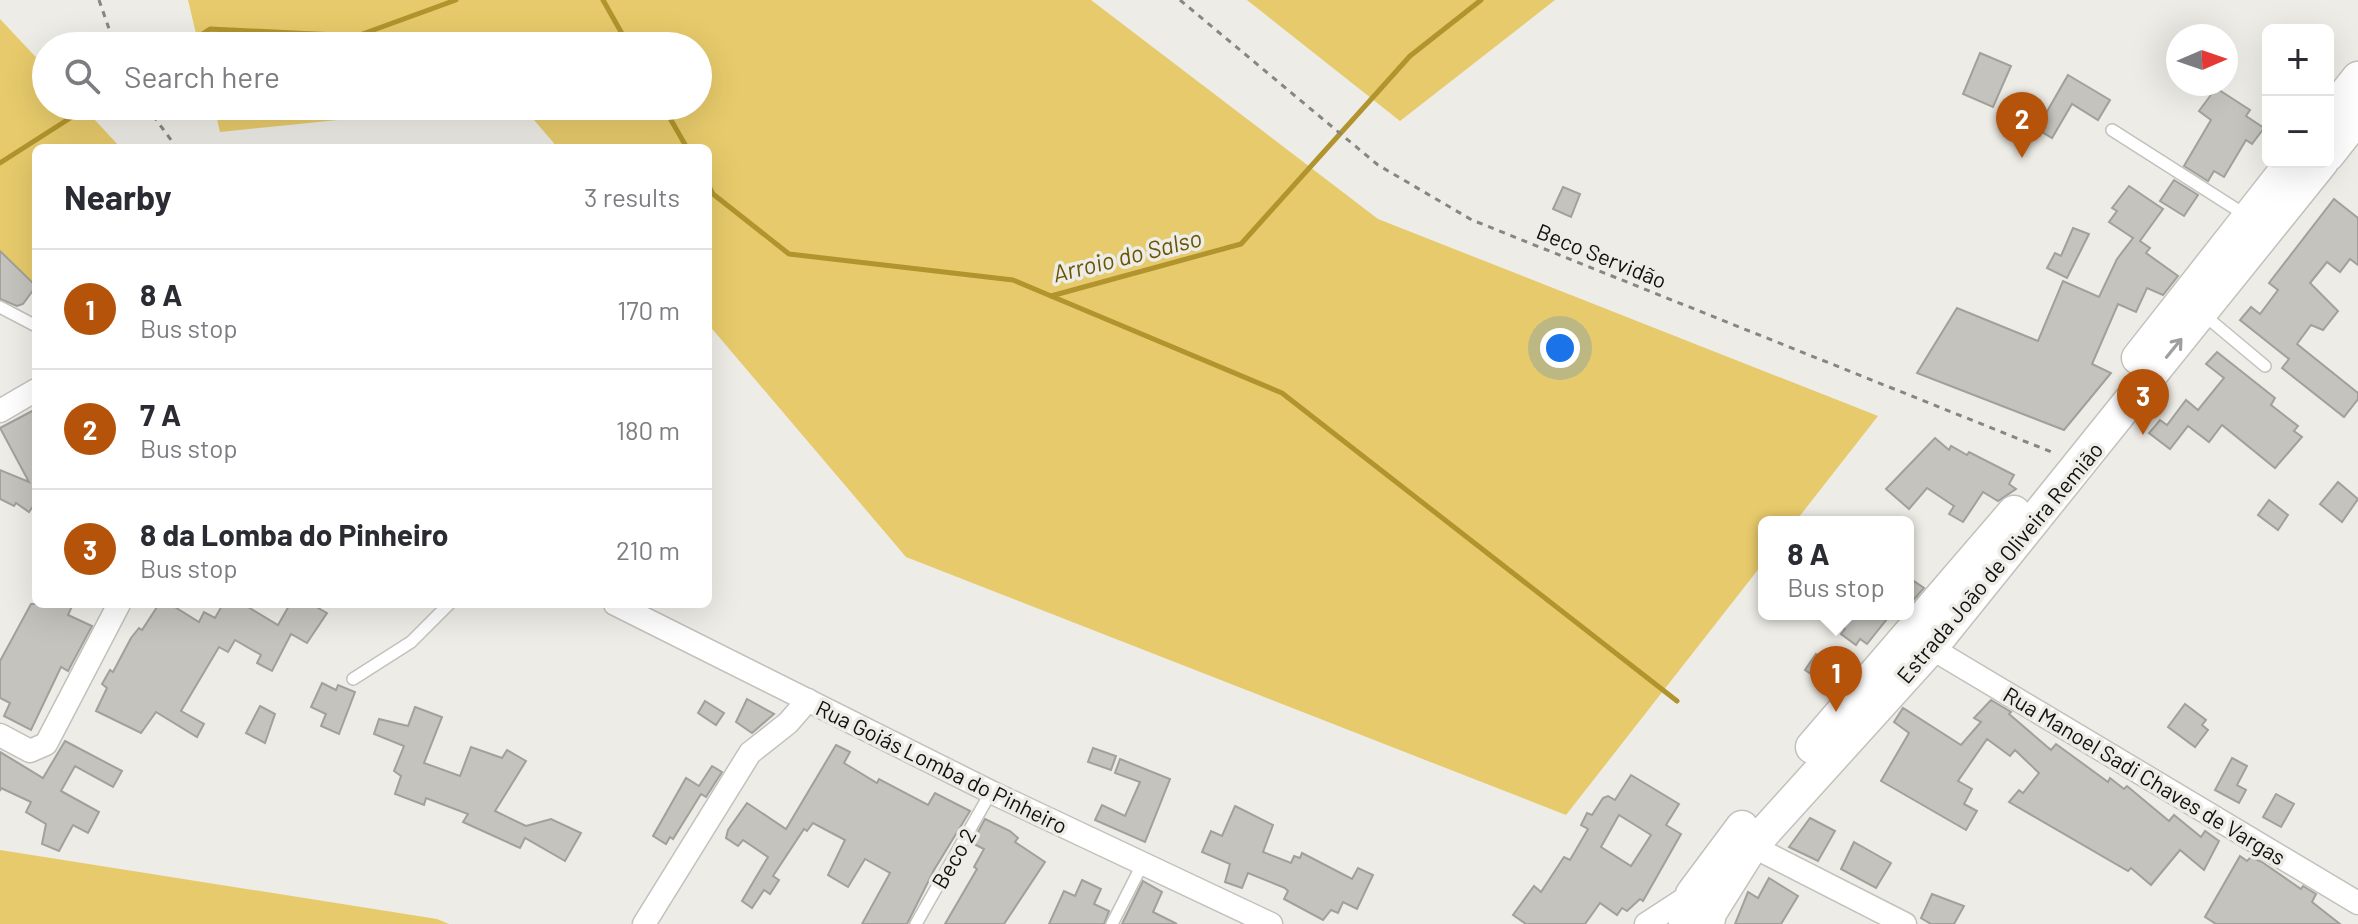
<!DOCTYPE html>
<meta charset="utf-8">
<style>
body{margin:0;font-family:Barlow,sans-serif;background:#f2f2f3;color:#2b2b33}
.controls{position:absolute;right:24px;top:24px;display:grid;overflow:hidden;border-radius:12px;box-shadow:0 8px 32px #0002}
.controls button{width:72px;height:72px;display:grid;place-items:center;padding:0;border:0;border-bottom:2px solid #e1e1e2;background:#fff;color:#2b2b33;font:40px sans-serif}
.compass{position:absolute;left:2166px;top:24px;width:72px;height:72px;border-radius:50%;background:#fff;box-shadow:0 8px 32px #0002;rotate:88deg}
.you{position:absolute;left:1560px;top:348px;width:28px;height:28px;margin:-20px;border:6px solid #fff;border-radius:50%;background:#1a73e8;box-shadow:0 0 0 12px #1a73e833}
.badge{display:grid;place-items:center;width:52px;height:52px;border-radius:50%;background:#b45309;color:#fff;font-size:26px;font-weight:700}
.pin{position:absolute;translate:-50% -66px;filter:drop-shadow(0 2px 4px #0008)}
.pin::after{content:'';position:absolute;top:42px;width:28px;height:24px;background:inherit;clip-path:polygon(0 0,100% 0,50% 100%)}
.popup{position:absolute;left:1758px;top:516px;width:156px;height:104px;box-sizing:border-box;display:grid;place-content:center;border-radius:12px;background:#fff;filter:drop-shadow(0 2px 6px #0005);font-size:26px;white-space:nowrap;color:#7c7c81}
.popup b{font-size:30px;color:#2b2b33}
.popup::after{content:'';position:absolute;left:50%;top:100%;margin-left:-16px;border:16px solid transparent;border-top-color:#fff}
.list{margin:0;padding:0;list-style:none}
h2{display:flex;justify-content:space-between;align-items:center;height:104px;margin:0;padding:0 32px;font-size:34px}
h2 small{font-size:26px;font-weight:400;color:#7c7c81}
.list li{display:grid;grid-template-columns:52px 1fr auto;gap:24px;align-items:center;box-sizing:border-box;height:120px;padding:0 32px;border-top:2px solid #e1e1e2}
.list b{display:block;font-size:30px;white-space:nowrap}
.list p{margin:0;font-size:26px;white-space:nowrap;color:#7c7c81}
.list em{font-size:26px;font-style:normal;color:#7c7c81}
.icon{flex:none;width:44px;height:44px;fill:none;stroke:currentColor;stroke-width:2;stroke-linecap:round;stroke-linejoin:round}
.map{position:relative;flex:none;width:2358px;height:924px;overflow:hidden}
.search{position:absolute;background:#fff;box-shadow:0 8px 32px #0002;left:32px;top:32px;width:680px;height:88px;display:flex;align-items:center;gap:20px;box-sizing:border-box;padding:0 28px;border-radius:44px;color:#7c7c81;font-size:30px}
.panel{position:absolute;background:#fff;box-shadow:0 8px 32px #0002;left:32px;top:144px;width:680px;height:464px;border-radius:12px}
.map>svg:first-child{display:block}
.green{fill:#e7ca6b}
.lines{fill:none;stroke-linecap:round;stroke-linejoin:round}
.stream{stroke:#b1942d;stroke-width:5}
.building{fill:#c4c3bd;stroke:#a1a09b;stroke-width:2;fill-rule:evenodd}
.lane-casing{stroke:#c3c1bc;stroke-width:14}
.street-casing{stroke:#c3c1bc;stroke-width:25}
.secondary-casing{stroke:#c3c1bc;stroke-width:35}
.path{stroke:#878782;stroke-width:3;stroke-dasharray:6 6;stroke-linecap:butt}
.lane{stroke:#fff;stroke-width:11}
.street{stroke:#fff;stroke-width:22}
.secondary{stroke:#fff;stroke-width:32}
.oneway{stroke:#9f9f9f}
.labels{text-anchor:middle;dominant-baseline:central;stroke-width:7;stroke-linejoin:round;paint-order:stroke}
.street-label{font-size:22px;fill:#10100e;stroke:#edece6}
.water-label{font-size:24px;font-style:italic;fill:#695505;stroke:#edece6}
</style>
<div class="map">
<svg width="2358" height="924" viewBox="0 0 2358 924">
<rect width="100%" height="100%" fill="#edece6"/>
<g class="green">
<polygon points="188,0 1091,0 1378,219 1878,416 1795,522 1764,522 1764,562 1566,815 906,557 708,324 708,148 558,148 522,106 698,106 698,46 199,46"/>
<polygon points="1247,0 1555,0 1400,121"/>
<polygon points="0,19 46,68 46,106 82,106 119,146 36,148 36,286 0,255"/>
<polygon points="214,106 476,106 220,132"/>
<polygon points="0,850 437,919 449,924 0,924"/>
</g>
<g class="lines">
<g class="stream">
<polyline points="603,0 629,46"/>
<polyline points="184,46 210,29 357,36 456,0"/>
<polyline points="663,106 687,148"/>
<polyline points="0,163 89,106"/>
<polyline points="708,184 713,194 789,254 1013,280 1051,296 1241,244 1410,56 1481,0"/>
<polyline points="1051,296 1282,393 1677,701"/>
</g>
</g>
<g class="building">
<polygon points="1980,53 2011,66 1993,107 1963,94"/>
<polygon points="2068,75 2110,100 2098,120 2072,104 2052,138 2037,129"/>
<polygon points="2216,88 2250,110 2246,116 2264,128 2252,144 2246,140 2224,177 2214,171 2208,181 2184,166 2211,120 2199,111"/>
<polygon points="2174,180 2198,195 2184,216 2160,201"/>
<polygon points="2129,186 2163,209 2140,241 2150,248 2146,253 2178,276 2163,295 2147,288 2136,312 2118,304 2092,364 2111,373 2064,430 1917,373 1957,308 2038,341 2063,281 2099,297 2117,259 2133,238 2109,222 2117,211 2112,208"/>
<polygon points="1563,187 1580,194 1571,217 1553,209"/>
<polygon points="2334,199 2358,218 2358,265 2350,259 2340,272 2327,262 2310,283 2338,311 2323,330 2311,325 2297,344 2358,393 2358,399 2344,417 2282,368 2289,359 2240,320 2251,307 2260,314 2278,290 2269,283"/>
<polygon points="2073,228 2089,234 2067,278 2047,268 2055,253 2061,256"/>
<polygon points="0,251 36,286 23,304 17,306 0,299"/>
<polygon points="2217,352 2275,398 2271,405 2298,426 2294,431 2302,437 2275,468 2222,425 2209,442 2188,426 2170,449 2149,433 2160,420 2167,425 2186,400 2198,410 2224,378 2206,364"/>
<polygon points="36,409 36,502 29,512 16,503 14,506 0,499 0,470 29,482 0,428"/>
<polygon points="1935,438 1949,450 1951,446 1967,455 1969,452 2014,475 2009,484 2016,489 1998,501 1983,492 1963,522 1949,514 1954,506 1927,488 1909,509 1886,489"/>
<polygon points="2338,482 2358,499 2342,522 2320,504"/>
<polygon points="2269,500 2288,515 2278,530 2258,515"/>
<polygon points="1908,577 1924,588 1908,606"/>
<polygon points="31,604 73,604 68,615 92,626 68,671 61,667 31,730 4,716 10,703 0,698 0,661"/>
<polygon points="159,604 170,604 199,622 204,612 215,618 223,604 243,604 278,625 290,604 311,604 327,613 307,643 291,634 272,671 257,663 261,655 235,640 228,652 219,647 181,711 204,724 197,737 156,712 141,733 96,711 107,688 102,684 110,670 113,672 131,638 139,628 142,630"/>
<polygon points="1827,614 1891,614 1867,644 1860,639 1856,645 1841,634 1845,629"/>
<polygon points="1816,654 1839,671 1829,686 1805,670"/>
<polygon points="322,683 336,690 338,685 355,692 339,734 321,726 326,714 311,707"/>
<polygon points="747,699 774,714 752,733 736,722"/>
<polygon points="1991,700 2011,712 2009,714 2051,750 2056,744 2108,782 2110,778 2124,789 2127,786 2169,821 2174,815 2201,837 2205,831 2219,841 2204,870 2180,850 2151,885 2131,868 2128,871 2009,802 2019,790 2023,793 2039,773 2015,750 2010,756 1987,739 1958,781 1972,789 1964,804 1977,811 1966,830 1881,781 1909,733 1894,722 1903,708 1961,745 1981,722 1974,718"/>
<polygon points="705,701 724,713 716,725 698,713"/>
<polygon points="2185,704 2206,720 2202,725 2208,730 2195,747 2168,727"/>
<polygon points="260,706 275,714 265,743 246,733"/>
<polygon points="415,707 442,717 424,763 460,776 471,747 502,758 507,750 526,761 495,811 526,826 551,819 581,833 565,861 525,838 520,848 463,822 468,814 426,798 424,805 395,794 401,776 394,771 404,746 374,734 379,719 408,726"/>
<polygon points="65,741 122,771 113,787 75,766 61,791 99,812 88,833 73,825 59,851 42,844 46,824 26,812 31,802 1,788 0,791 0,752 43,778"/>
<polygon points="836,745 850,752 844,763 877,783 879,779 928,805 935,793 970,811 934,870 907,924 862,924 890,873 865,859 848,887 828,875 845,840 813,823 807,831 804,829 773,876 779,880 770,894 764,890 752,908 742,901 768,857 743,840 738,846 726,838 728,830 747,803 786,829"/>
<polygon points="1093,748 1116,756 1111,770 1088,762"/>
<polygon points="2232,758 2247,766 2237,785 2246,790 2239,803 2215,790"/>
<polygon points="1120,759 1170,779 1145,842 1095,820 1102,805 1125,816 1140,782 1115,773"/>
<polygon points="712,766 722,772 706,797 701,794 673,839 670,837 666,844 653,836 686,778 699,786"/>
<path d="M1631,775L1679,804L1666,825L1681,834L1643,901L1640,899L1627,911L1622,908L1617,915L1600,903L1585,924H1526L1513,915L1534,886L1541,892L1564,857L1570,860L1588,829L1581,825L1587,813L1592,815L1603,798L1608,796L1615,800ZM1619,815L1651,835L1631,866L1601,847Z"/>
<polygon points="2276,794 2294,804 2281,827 2263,817"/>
<polygon points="1235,806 1273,825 1263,852 1291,863 1294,856 1300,858 1302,853 1352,879 1358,868 1373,875 1357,909 1343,902 1338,913 1331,910 1323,920 1284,899 1288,891 1285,888 1248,873 1242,888 1225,882 1230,864 1202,852 1211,831 1222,836"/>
<polygon points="1810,818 1835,831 1818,861 1789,847"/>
<polygon points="985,819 1010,831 1018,838 1015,842 1045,862 1004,924 945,924 977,869 974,867 984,849 972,843"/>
<polygon points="1854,842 1891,863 1876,888 1841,869"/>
<polygon points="2240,856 2247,861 2251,857 2262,862 2301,889 2303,886 2316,894 2312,902 2340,924 2216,924 2205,917"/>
<polygon points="1769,878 1798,896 1781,924 1735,924 1748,892 1758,898"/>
<polygon points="1082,880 1101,889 1094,904 1109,911 1104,924 1049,924 1064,891 1075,896"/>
<polygon points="1143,881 1162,892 1153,912 1177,924 1122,924"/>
<polygon points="1932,894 1964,906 1954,924 1931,924 1921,918"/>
</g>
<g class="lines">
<defs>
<g id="lane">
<polyline points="2112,130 2247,216"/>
<polyline points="0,307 36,326"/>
<polyline points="2204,315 2265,366"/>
<polyline points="353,679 411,642 449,604"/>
<polyline points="916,924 991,792"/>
<polyline points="1112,924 1143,863"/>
</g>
<g id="street">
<polyline points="0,411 36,390"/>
<polyline points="615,604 991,792 1271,924"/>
<polyline points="1931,648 2358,903"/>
<polyline points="0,735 30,751 46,744 119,604"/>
<polyline points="1752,846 1905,924"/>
<polyline points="644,924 750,753 788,723 808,700"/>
<polyline points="1646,924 1692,894"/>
</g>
<g id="secondary">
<polyline points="2328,116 2358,78"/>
<polyline points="2328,155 2358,117"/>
<polyline points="2138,358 2292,162"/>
<polyline points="1812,747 2014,512"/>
<polyline points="1685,924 1692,894 1742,827"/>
<polyline points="1708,924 1710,913 1752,846 1931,648 2322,162"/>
</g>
</defs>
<use href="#lane" class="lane-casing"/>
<use href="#street" class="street-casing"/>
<use href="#secondary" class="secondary-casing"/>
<g class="path">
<polyline points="99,0 115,46"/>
<polyline points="1180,0 1378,165 1472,220 2054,453"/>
<polyline points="146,106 177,148"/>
</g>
<use href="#lane" class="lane"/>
<use href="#street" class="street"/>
<use href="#secondary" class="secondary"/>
</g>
<defs><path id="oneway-shaft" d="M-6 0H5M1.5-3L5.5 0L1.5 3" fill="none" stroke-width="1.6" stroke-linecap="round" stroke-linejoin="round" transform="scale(2)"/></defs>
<use class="oneway" href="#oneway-shaft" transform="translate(2174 348) rotate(-51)"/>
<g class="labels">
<g class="street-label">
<text transform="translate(1602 255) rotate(22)">Beco Servidão</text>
<text transform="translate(1999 562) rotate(-50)">Estrada João de Oliveira Remião</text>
<text transform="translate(942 766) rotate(26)">Rua Goiás Lomba do Pinheiro</text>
<text transform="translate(2145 775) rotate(31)">Rua Manoel Sadi Chaves de Vargas</text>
<text transform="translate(953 858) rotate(-60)">Beco 2</text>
</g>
<g class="water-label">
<text transform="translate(1127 255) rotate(-14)">Arroio do Salso</text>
</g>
</g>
</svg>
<div class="controls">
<button>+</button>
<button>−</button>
</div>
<svg class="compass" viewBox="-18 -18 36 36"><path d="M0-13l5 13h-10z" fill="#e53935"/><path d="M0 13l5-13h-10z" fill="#7c7c81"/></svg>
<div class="you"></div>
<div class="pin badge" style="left:1836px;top:712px">1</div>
<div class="popup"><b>8 A</b>Bus stop</div>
<div class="pin badge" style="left:2022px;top:158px">2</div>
<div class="pin badge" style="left:2143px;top:435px">3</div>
<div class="search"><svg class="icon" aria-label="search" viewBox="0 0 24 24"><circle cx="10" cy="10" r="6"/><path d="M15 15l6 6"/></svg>Search here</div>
<section class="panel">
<h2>Nearby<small>3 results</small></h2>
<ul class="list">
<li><span class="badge">1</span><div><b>8 A</b><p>Bus stop</p></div><em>170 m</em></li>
<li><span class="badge">2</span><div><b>7 A</b><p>Bus stop</p></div><em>180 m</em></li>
<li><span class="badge">3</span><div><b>8 da Lomba do Pinheiro</b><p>Bus stop</p></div><em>210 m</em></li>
</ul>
</section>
</div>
